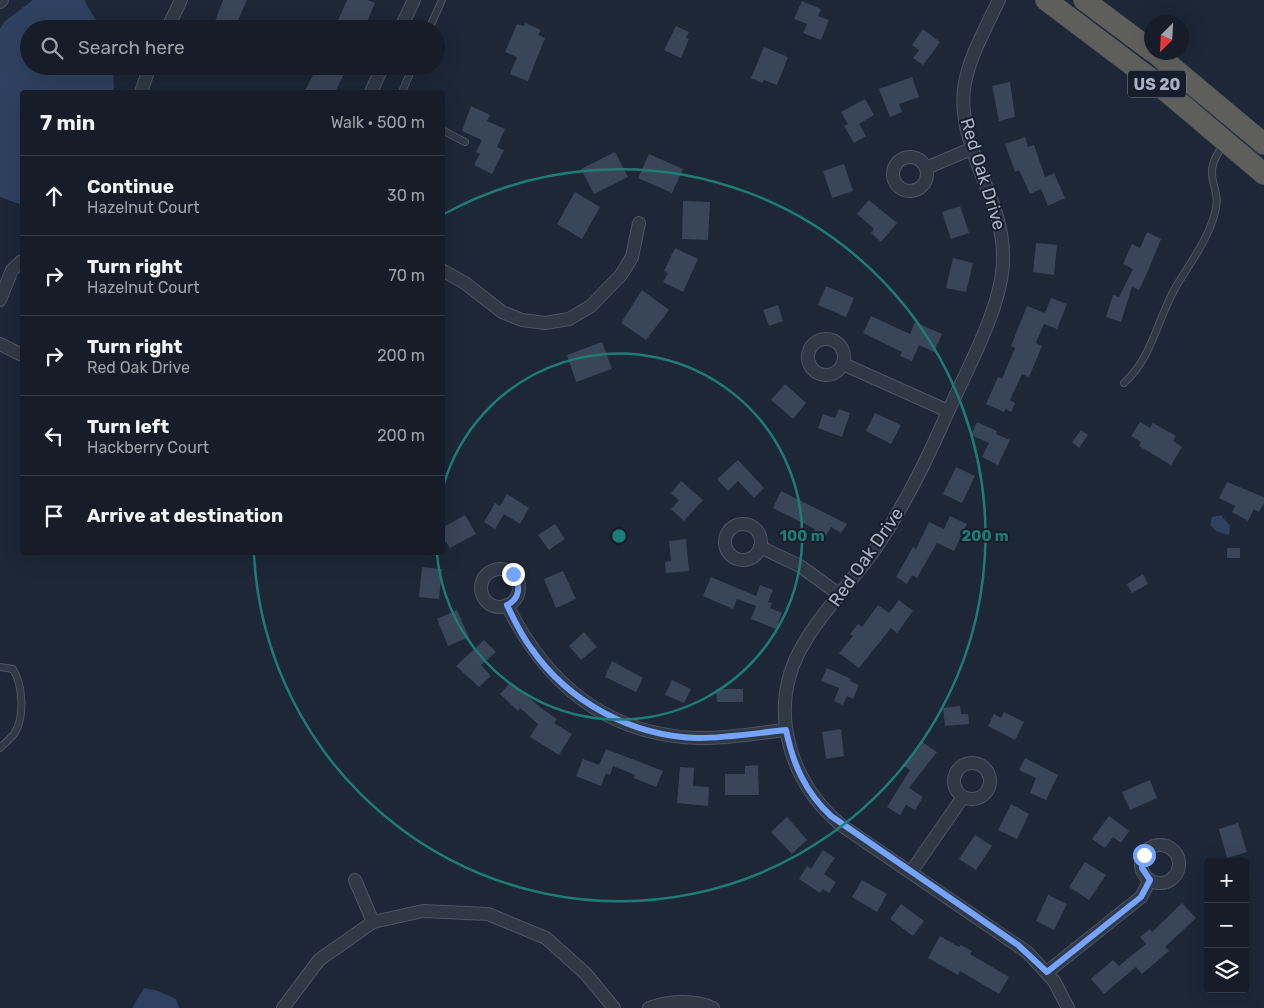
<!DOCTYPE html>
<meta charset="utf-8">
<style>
body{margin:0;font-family:Rubik,sans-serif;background:#1f2631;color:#f1f3f6}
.controls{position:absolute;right:15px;bottom:15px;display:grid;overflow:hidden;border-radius:5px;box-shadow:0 5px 20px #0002}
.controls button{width:45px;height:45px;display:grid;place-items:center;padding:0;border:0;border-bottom:1px solid #353b46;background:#161d29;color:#f1f3f6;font:25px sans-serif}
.compass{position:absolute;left:1144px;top:15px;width:45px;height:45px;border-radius:50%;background:#161d29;box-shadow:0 5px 20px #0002;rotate:204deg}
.stop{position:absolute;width:15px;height:15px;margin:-11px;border:4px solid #75a4ff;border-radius:50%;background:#fff}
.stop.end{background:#75a4ff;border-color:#fff;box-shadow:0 1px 5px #0008}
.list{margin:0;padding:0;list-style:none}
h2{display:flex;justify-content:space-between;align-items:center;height:65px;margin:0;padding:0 20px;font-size:21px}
h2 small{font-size:16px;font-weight:400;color:#9ea2a8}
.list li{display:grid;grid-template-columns:32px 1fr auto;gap:15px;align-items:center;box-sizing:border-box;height:80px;padding:0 20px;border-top:1px solid #353b46}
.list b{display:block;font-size:19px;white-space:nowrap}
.list p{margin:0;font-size:16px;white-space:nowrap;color:#9ea2a8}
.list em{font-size:16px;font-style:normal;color:#9ea2a8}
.icon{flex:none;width:28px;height:28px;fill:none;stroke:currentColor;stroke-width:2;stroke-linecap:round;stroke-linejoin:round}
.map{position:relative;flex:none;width:1264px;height:1008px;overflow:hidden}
.search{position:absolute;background:#161d29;box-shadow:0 5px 20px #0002;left:20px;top:20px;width:425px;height:55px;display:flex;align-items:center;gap:12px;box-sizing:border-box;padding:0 18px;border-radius:28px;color:#9ea2a8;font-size:19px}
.panel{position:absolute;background:#161d29;box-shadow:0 5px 20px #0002;left:20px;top:90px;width:425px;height:465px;border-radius:5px}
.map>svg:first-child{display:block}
.water{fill:#2f4160}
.building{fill:#394558}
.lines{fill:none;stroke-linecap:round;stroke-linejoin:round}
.service-casing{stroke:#4e5666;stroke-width:8}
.minor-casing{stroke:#4e5666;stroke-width:14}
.trunk-casing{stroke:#3c4352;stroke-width:22}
.service{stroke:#313947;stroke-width:6}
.minor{stroke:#313947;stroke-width:12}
.trunk{stroke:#5e5e5a;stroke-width:21}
.route{stroke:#75a4ff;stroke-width:6}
.ring{fill:none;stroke:#1e7c77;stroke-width:2.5}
.labels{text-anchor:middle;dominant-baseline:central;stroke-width:4;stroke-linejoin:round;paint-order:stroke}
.shield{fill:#171e2b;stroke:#7e8697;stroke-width:1}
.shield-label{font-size:16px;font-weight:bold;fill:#aab3c5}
.street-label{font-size:18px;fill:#aab3c5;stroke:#171e2b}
.centre{fill:#1e7c77;stroke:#171e2b;stroke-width:2.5}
.ring-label{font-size:15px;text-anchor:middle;font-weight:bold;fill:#1e7c77;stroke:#171e2b;stroke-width:4;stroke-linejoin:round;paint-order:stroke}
</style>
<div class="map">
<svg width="1264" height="1008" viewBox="0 0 1264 1008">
<rect width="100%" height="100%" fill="#1d2737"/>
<g class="water">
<polygon points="33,0 84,0 101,29 29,29 29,66 113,66 114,92 22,92 22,205 0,197 0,29 4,22"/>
<polygon points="1221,515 1230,526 1229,535 1216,531 1210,525 1212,517"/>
<polygon points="144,988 158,991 176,999 179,1008 132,1008"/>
</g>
<g class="building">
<polygon points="223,0 247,0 234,29 212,29"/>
<polygon points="347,0 368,0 375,3 364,29 334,29"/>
<polygon points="802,1 821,9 818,16 829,20 821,40 803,33 807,24 794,19"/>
<polygon points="525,23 541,30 538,35 545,38 528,81 510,74 517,57 505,52 517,24 524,26"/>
<polygon points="676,26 689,32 686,37 689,39 681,58 664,50"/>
<polygon points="923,29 940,42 923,65 913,58 919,50 912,45"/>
<polygon points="764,47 788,57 777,85 764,80 762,83 751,78"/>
<polygon points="318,66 348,66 335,92 304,92"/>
<polygon points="912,77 919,97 899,104 902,112 890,117 879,89"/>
<polygon points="1010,82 1015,117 999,121 992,86"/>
<polygon points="865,99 874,115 859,124 866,136 854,143 844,126 848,124 841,112"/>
<polygon points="471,106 490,115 487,121 505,129 497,147 504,150 492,174 474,165 480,154 476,152 482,140 462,131"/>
<polygon points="1025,137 1028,147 1034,145 1045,177 1054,173 1065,198 1048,206 1041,189 1030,194 1019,170 1015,172 1005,144"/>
<polygon points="615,152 628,177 594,194 581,169"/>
<polygon points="649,154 683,169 672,193 638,178"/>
<polygon points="844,164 853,191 832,198 823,171"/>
<polygon points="575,192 600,207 582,239 557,224"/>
<polygon points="869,200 897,223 881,242 871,233 874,229 857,214"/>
<polygon points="683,201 710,202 708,240 682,239"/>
<polygon points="960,206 969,233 951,239 942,212"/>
<polygon points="1147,232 1161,239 1148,271 1139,290 1132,287 1121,322 1106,317 1113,295 1119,297 1133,269 1123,264 1132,244 1140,248"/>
<polygon points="1036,243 1057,245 1054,275 1033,272"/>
<polygon points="675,248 698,259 683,292 663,282 668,273 664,271"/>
<polygon points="953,258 973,263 966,292 946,288"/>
<polygon points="826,286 854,298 846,317 818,305"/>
<polygon points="642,290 669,310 646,340 621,323"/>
<polygon points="1051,298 1067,304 1057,329 1044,324 1036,343 1042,346 1029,377 1022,374 1010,400 1015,403 1011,412 1006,409 1004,412 986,404 998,377 1002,379 1015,348 1011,346 1027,306 1045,313"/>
<polygon points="778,305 783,321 769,326 763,310"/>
<polygon points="871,316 910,334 915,322 942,334 934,352 919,345 912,361 900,356 902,352 863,333"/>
<polygon points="602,342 612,369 576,382 567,355"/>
<polygon points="785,384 806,403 793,419 771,400"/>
<polygon points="839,409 850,413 842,437 818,428 823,414 835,418"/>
<polygon points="875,413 901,425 891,444 866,431"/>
<polygon points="977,422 997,431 996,434 1010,440 998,465 982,457 989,443 971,435"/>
<polygon points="1140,422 1150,428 1153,423 1176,436 1173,441 1182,447 1171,465 1139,446 1141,442 1131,436"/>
<polygon points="1081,430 1088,435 1079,448 1072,442"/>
<polygon points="738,460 764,488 754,498 738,481 728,491 717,479"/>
<polygon points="956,467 975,476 962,503 943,494"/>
<polygon points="681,481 703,500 684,521 671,509 679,500 671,493"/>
<polygon points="1227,482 1264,497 1264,503 1259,512 1254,509 1248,521 1232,512 1235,506 1219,498"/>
<polygon points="781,491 847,524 841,533 831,527 822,543 811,537 815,529 773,508"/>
<polygon points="507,494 529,508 520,524 504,514 495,529 484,522 495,503 500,506"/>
<polygon points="465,515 476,534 450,548 442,536 442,528"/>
<polygon points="950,516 967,524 954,551 937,543 917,578 912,575 907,584 896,577 913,547 916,549 929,522 944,529"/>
<polygon points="555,524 565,539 549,550 538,535"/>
<polygon points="686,539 689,571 666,573 665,562 671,561 669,541"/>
<rect x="1227" y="548" width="13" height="10"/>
<polygon points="422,567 442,569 439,599 419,597"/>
<polygon points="563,571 576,599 556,608 544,579"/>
<polygon points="1143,574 1148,584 1132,593 1127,584"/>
<polygon points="711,577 756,596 760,585 773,590 768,602 772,603 770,608 782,613 776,629 751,619 756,606 737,599 733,609 703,596"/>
<polygon points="899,600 913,611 897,633 891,628 859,668 839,653 853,636 850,634 858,624 862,627 878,605 889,613"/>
<polygon points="457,610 469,637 448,646 437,619"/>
<polygon points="584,632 597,647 581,660 569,646"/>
<polygon points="484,640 496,652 481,665 491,676 479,687 456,666"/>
<polygon points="612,661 643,678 636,692 605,677"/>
<polygon points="827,668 851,679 850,681 859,685 853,699 847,696 843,705 834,701 839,688 821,681"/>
<polygon points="672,680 691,689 684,703 665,695"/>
<polygon points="511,682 541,708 557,719 554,723 572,734 559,755 530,737 538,724 520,708 518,711 500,694"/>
<polygon points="716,689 743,689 743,702 717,702"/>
<polygon points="960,706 961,714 968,714 969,724 945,726 943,708"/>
<polygon points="1004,712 1024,722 1015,740 988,726 994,714 1001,718"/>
<polygon points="841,729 844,756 826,759 822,732"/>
<polygon points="921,741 937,752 909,788 923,797 915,810 906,805 900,815 887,807 910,770 903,765"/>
<polygon points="606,749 663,771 656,787 634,778 635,775 613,766 610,775 606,773 601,786 576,776 583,759 599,765"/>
<polygon points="1025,758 1058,775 1046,800 1030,793 1036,778 1019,770"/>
<polygon points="758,765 759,795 725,795 725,774 745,774 745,766"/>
<polygon points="680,767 694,768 693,786 709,787 708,806 677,803"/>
<polygon points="1150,780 1157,798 1130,810 1122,792"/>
<polygon points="1011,804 1029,814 1017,839 998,830"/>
<polygon points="1109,816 1129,831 1121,843 1113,837 1105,848 1092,839"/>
<polygon points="787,817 807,840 792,854 771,832"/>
<polygon points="1238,823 1247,852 1227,858 1219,829"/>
<polygon points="975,835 992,846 976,870 959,859"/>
<polygon points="823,850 835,858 824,874 836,882 829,893 823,889 820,893 799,879 807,866 811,869"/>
<polygon points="1085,862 1106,875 1089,900 1069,887"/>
<polygon points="862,880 887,894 877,912 852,897"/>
<polygon points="1048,895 1067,904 1054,930 1036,921"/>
<polygon points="1182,903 1196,918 1165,947 1169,951 1142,974 1136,967 1104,994 1091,979 1113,960 1119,966 1146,944 1140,937 1150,929 1152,932"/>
<polygon points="901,904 924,921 913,936 890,919"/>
<polygon points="940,936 959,947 961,945 972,951 970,954 1009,977 999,994 960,971 958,975 928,958"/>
</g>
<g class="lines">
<defs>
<g id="service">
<polyline points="429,29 442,0"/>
<polyline points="402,92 413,66"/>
<polyline points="442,130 465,142"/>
<path d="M1124,383C1151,359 1157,322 1174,290C1189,264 1207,242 1215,213C1223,183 1198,179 1224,144"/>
<path d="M0,667L13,669C23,685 25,718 14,734C10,739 4,744 0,748"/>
</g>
<g id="minor">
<path d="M999,0C960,79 950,96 984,181C995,207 1004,233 1003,261C1002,310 962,378 943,423C923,468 901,512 873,552C849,585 818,616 799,652C768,713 791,783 841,825L1027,952L1054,981L1068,1008"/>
<polyline points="0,2 2,0"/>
<polyline points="167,29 181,0"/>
<polyline points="400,29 414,0"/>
<polyline points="141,92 150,66"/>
<polyline points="371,92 383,66"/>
<circle cx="910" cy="174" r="17"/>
<polyline points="926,168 971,149"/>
<polyline points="442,270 465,283 502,312 522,320 545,323 569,319 591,306 621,275 632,257 639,223"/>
<polyline points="0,300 12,270 22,261"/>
<circle cx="826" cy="357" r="18"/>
<polyline points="0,344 22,355"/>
<polyline points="843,364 948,411"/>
<circle cx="743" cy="542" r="18"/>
<polyline points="760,547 800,566 840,595"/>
<circle cx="500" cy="588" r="19"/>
<path d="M507,605C546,684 606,735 698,738C727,739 757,733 785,730"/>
<circle cx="972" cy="781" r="18"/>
<circle cx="1160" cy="864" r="19"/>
<polyline points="911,872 963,797"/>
<polyline points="355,880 373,922"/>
<polyline points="1047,972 1141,897 1150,880"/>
<polyline points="283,1008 319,960 373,922 423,911 488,914 546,938 586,974 614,1008"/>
<path d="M649,1008C668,1001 694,999 713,1008"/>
</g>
<g id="trunk">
<polyline points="1046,0 1160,86 1264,174"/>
<polyline points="1084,0 1152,51"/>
<polyline points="1154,52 1264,144"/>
</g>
</defs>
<use href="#service" class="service-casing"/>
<use href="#minor" class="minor-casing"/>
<use href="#trunk" class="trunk-casing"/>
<use href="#service" class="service"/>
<use href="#minor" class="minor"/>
<use href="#trunk" class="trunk"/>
</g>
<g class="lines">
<path class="route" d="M513,574C521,585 520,599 507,605C514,620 521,635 531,648C568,702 633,737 699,738C727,738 757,733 786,730C793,764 805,792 831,816L1018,945L1047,972L1141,897L1150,880L1142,868L1144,855"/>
</g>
<g class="ring">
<path d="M443 487A183 183 0 1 1 437 554"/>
<path d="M444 214A366 366 0 1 1 254 555"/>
</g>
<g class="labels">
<rect class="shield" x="1128" y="70.5" width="58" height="27" rx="4"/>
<g class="shield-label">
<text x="1157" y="84">US 20</text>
</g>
<g class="street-label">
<text transform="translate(983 174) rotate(73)">Red Oak Drive</text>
<text transform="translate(866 557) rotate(-55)">Red Oak Drive</text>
</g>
</g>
<circle cx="619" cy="536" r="8" class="centre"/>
<g class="ring-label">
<text x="802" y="541">100 m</text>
<text x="985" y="541">200 m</text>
</g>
</svg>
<div class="controls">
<button>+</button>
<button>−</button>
<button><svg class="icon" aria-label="layers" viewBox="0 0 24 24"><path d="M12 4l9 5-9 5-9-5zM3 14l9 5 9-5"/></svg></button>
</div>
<svg class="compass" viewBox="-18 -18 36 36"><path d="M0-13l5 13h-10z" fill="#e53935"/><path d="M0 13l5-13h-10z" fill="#9ea2a8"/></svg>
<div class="stop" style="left:1144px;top:855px"></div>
<div class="stop end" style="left:513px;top:574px"></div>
<div class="search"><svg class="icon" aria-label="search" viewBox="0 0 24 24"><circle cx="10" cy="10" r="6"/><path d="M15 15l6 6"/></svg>Search here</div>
<section class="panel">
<h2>7 min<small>Walk · 500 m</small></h2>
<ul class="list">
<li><svg class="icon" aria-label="ahead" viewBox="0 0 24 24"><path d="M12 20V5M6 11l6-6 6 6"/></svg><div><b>Continue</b><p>Hazelnut Court</p></div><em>30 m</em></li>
<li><svg class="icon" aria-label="right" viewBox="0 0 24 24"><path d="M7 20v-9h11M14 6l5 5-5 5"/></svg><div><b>Turn right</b><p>Hazelnut Court</p></div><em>70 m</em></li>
<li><svg class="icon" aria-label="right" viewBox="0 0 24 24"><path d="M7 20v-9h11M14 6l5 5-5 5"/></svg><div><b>Turn right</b><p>Red Oak Drive</p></div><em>200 m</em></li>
<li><svg class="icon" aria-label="left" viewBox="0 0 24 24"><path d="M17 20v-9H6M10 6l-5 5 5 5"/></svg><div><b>Turn left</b><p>Hackberry Court</p></div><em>200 m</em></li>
<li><svg class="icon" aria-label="arrive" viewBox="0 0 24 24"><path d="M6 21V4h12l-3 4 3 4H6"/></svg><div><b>Arrive at destination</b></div></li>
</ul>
</section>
</div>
